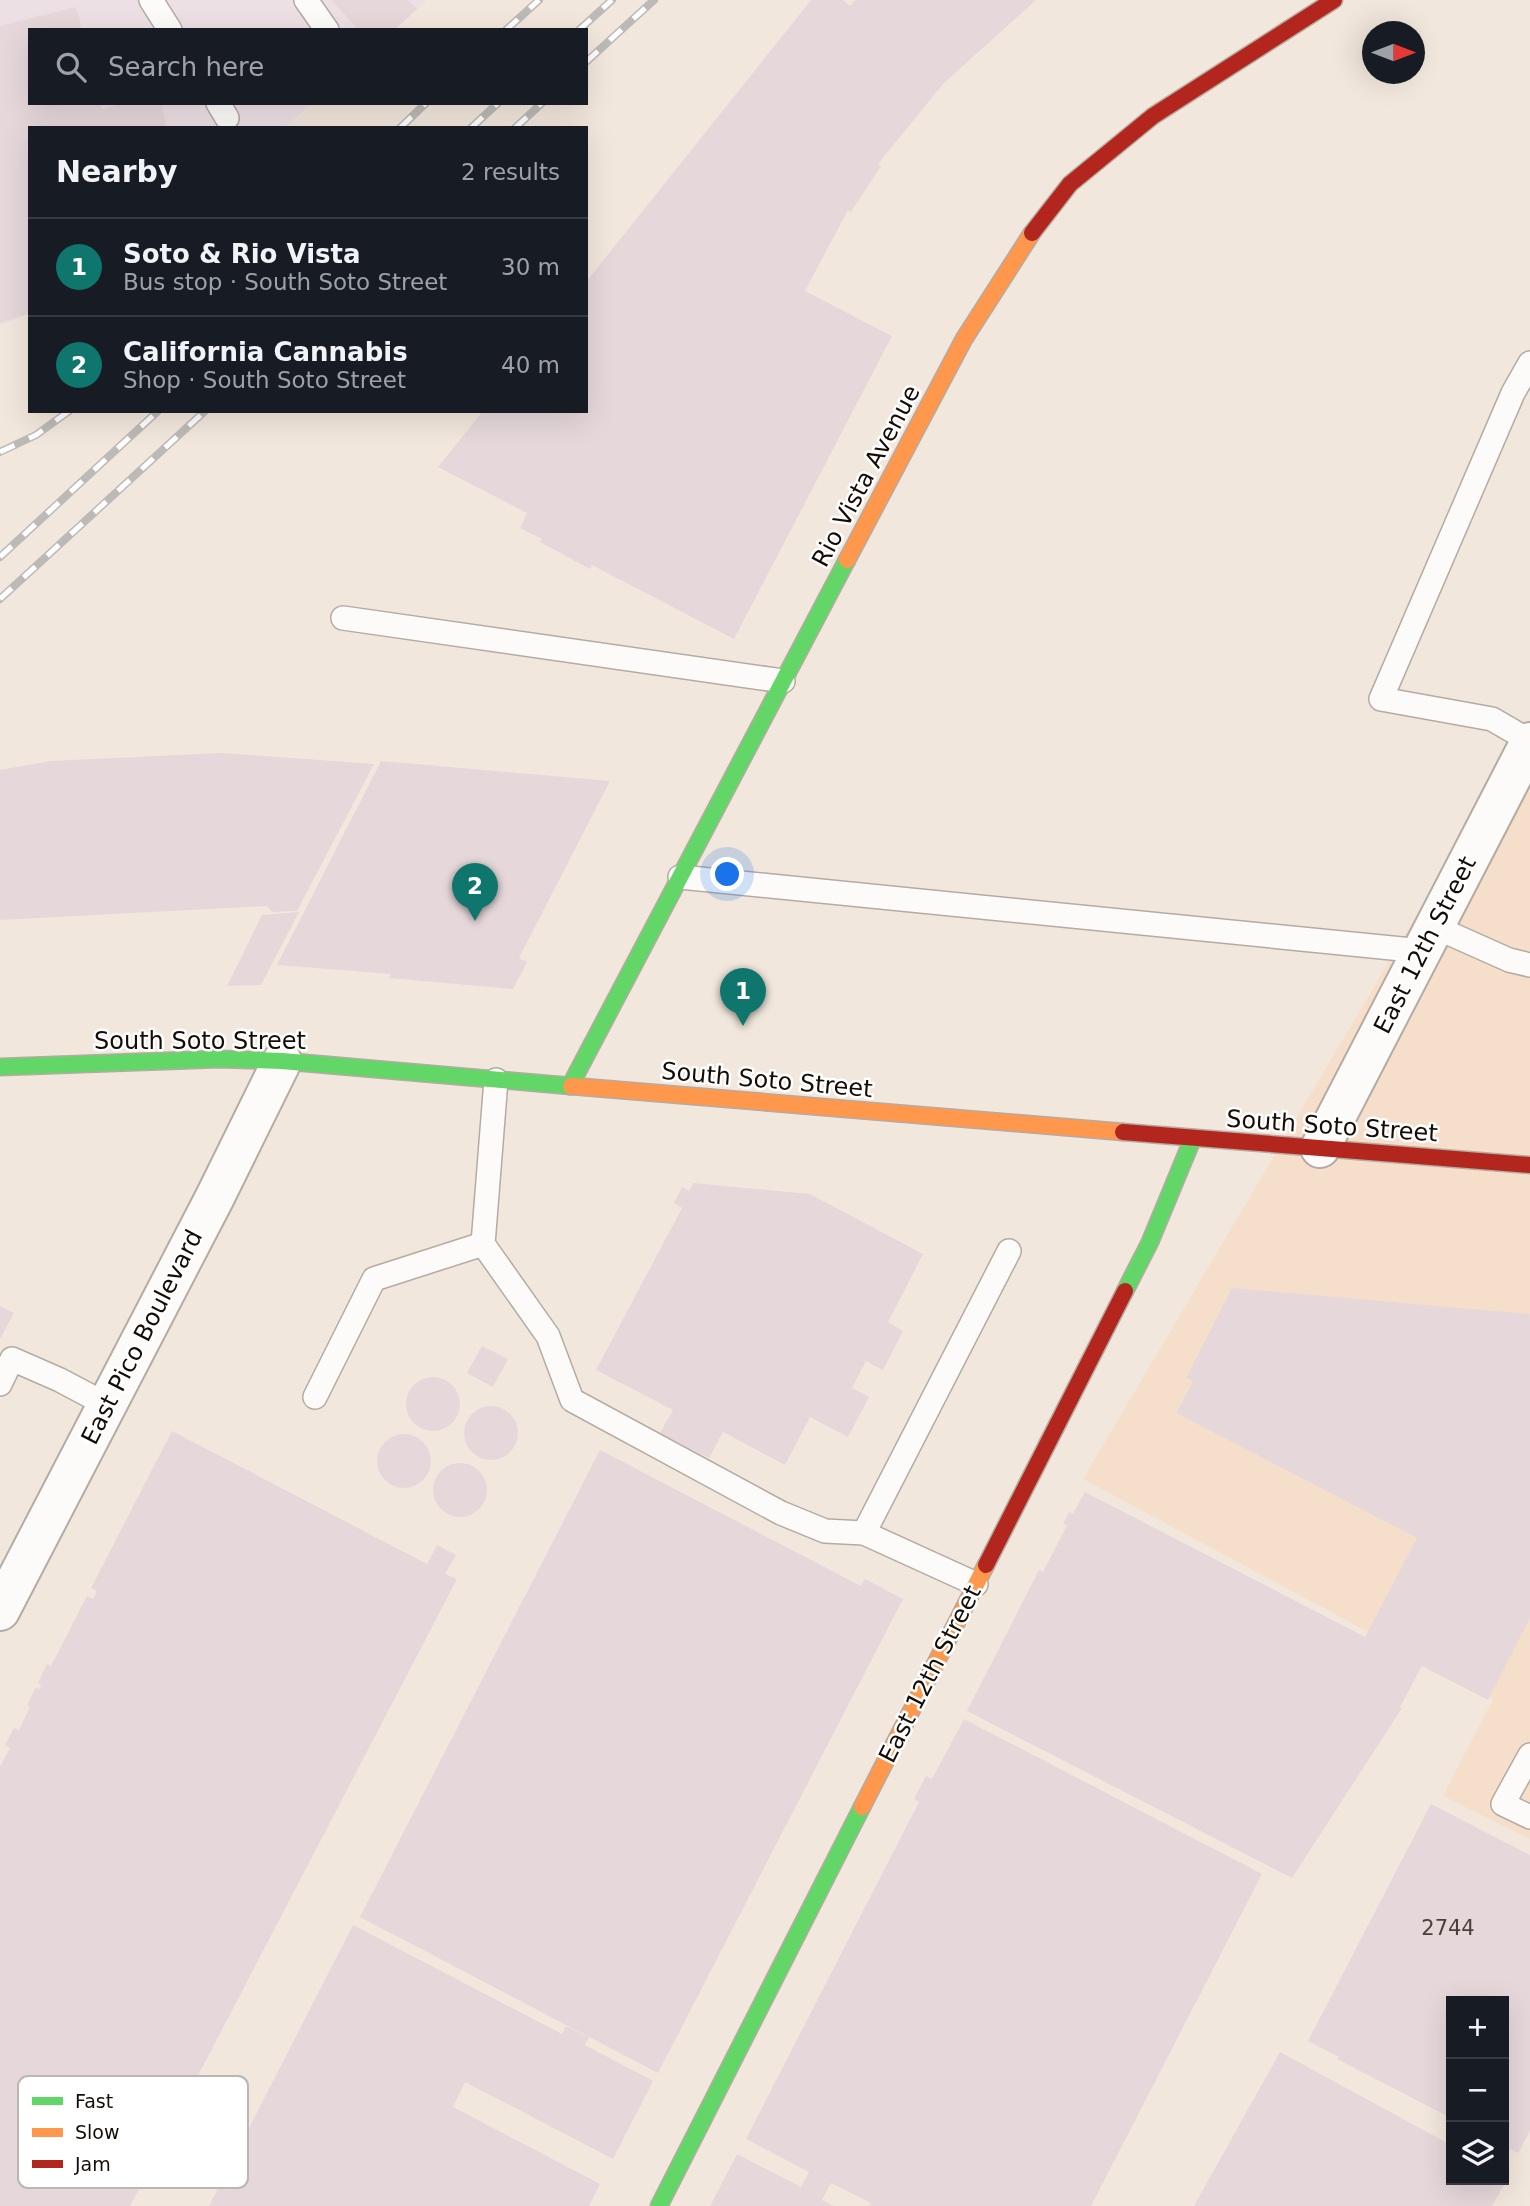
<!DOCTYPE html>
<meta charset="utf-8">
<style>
body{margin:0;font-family:"DejaVu Sans",sans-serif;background:#242831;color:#f1f3f6}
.controls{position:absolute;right:21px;bottom:21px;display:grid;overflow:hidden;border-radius:0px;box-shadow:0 7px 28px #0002}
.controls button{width:63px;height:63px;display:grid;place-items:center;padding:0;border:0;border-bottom:2px solid #363941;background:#171b24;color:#f1f3f6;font:35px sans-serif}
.compass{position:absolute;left:1362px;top:21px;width:63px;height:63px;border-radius:50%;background:#171b24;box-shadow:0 7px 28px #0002;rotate:90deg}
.you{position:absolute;left:728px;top:875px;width:24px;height:24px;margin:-18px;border:5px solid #fff;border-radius:50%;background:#1a73e8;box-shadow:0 0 0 10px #1a73e833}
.badge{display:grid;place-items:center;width:46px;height:46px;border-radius:50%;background:#0f766e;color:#fff;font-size:23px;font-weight:700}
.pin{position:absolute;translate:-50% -58px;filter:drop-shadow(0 2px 4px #0008)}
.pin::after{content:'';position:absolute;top:37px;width:24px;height:21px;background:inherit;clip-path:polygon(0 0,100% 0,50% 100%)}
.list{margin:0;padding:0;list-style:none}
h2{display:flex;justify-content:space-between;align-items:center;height:91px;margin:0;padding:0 28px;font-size:30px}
h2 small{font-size:23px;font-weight:400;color:#9ea1a6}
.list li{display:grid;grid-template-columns:46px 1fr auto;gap:21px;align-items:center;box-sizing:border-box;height:98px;padding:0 28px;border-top:2px solid #363941}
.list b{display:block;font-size:26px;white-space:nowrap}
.list p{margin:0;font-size:23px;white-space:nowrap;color:#9ea1a6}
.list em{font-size:23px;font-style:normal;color:#9ea1a6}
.icon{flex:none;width:38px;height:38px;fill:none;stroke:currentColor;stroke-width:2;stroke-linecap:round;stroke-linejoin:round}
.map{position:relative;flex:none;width:1530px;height:2206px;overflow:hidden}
.search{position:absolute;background:#171b24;box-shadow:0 7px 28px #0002;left:28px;top:28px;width:560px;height:77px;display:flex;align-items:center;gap:18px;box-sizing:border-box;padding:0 24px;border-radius:0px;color:#9ea1a6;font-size:26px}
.panel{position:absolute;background:#171b24;box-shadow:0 7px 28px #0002;left:28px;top:126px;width:560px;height:287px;border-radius:0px}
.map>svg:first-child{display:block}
.built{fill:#f6dfca}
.industrial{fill:#ede0e5}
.building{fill:#e6d8da}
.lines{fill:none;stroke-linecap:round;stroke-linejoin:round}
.lane-casing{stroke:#b4aba2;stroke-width:26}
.street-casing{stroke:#b4aba2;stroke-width:42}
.fast-casing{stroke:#b4aba2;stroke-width:19}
.slow-casing{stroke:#b4aba2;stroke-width:19}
.jam-casing{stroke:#b4aba2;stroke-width:19}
.lane{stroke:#fdfbfa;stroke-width:23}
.street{stroke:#fdfbfa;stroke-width:38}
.fast{stroke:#63d668;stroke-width:16}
.slow{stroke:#ff974d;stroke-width:16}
.jam{stroke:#b3261e;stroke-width:16}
.rail-casing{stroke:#bcb9b7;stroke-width:8}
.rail{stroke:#fff;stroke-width:5;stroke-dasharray:16;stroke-linecap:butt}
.labels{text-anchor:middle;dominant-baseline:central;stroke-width:5;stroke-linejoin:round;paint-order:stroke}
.number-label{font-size:21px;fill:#49403a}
.street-label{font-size:24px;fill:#150d05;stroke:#fff}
.key{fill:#fff;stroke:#b9b6b4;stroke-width:2}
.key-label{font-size:19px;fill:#150d05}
</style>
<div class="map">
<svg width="1530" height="2206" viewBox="0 0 1530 2206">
<rect width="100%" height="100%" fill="#f2e7dc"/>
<polygon class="built" points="1530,723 1530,1839 1443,1796 1493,1699 1083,1479"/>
<polygon class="industrial" points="0,0 427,0 394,30 30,30 30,103 312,103 284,128 30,128 30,314 0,325"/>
<g class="building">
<polygon points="331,0 408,0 417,9 394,30 359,30"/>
<polygon points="811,0 843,0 850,6 855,0 1036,0 943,84 878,164 881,166 851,212 848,210 805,291 892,336 734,639 592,565 590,569 540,542 542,539 520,528 527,513 438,467 483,411 586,411 586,282"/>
<polygon points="76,7 82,30 30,30 30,103 100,103 102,109 125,103 161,103 167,128 30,128 30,313 0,323 0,26"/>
<polygon points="222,753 374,764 297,911 272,912 267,906 0,920 0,770 50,761"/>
<polygon points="381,761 610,781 519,958 527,962 513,989 389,978 391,974 277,965"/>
<polygon points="299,912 261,985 227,986 262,915"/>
<polygon points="693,1183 810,1194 923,1254 888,1322 903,1331 883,1370 866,1361 852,1388 869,1397 848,1437 810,1417 785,1465 723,1432 709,1458 660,1433 673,1410 596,1370 682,1208 674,1203 682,1187 689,1191"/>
<polygon points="1232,1288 1530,1314 1530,1618 1488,1700 1422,1666 1400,1707 1402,1708 1292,1878 967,1711 1039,1570 1043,1572 1067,1525 1063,1524 1069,1512 1073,1514 1085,1492 1365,1637 1417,1538 1176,1413 1193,1381 1186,1378"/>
<polygon points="0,1306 14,1313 0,1339"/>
<polygon points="482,1346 508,1359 493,1387 467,1373"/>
<circle cx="433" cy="1404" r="27"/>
<circle cx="491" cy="1433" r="27"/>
<polygon points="172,1431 427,1564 437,1545 456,1555 445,1574 457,1579 130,2206 0,2206 0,1767 10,1748 5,1745 14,1728 19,1730 30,1707 27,1705 35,1688 40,1689 41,1685 38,1683 47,1664 51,1666 87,1596 93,1599 97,1591 91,1588"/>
<circle cx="404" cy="1461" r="27"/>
<polygon points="600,1450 861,1586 865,1579 903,1599 658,2073 360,1917"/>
<circle cx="460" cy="1490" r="27"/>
<polygon points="964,1719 1262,1874 1091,2206 869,2206 871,2203 831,2183 822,2200 834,2206 710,2206 737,2154 801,2187 809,2172 746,2139 919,1802 914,1799 926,1776 932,1779"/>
<polygon points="1431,1804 1530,1855 1530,2131 1518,2153 1504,2146 1504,2001 1451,2001 1451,2118 1337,2059 1339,2057 1308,2041"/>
<polygon points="353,1925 562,2034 566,2026 589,2037 585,2045 653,2081 613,2159 465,2082 453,2107 600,2184 589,2206 209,2206"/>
<polygon points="1280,2052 1451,2145 1451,2180 1504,2180 1504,2173 1509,2176 1492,2206 1194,2206"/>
</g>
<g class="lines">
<defs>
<g id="lane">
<polyline points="151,0 170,30"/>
<polyline points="306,0 327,30"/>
<polyline points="218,103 227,118"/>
<polyline points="1530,363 1513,393 1381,699 1492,719 1530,741"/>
<polyline points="343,618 783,681"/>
<polyline points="680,877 1422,951"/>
<polyline points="1435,927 1509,960 1530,965"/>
<polyline points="496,1080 483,1244 548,1336 572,1400 781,1513 825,1531 864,1533"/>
<polyline points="0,1384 12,1359 60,1380 107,1405"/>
<polyline points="315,1397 374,1279 483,1244"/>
<polyline points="976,1584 864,1533 1009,1251"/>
<polyline points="1530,1755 1503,1804 1530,1817"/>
</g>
<g id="street">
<polyline points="1320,1148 1530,742"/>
<polyline points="0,1611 215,1197 282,1061"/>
</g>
<g id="fast">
<polyline points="0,1067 220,1059 282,1061 571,1086"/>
<polyline points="570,1086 847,560"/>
<polyline points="1125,1291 1150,1242 1193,1138"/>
<polyline points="659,2206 862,1807"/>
</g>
<g id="slow">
<polyline points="847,560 964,339 1032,233"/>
<polyline points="571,1086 1123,1132"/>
<polyline points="862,1807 986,1565"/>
</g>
<g id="jam">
<polyline points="1032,233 1070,184 1153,116 1334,0"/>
<polyline points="1123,1132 1530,1165"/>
<polyline points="986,1565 1125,1291"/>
</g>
</defs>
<use href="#lane" class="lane-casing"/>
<use href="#street" class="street-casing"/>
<use href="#fast" class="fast-casing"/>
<use href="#slow" class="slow-casing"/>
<use href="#jam" class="jam-casing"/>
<use href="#lane" class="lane"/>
<use href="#street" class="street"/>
<use href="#fast" class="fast"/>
<use href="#slow" class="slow"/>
<use href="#jam" class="jam"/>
<defs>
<g id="rail">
<polyline points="506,30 539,0"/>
<polyline points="579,30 612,0"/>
<polyline points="586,62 654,0"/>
<polyline points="400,128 426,103"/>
<polyline points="471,128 498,103"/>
<polyline points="515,128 542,103"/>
<polyline points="0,452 36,435 69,411"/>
<polyline points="0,557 158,411"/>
<polyline points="0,599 205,411"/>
</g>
</defs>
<use href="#rail" class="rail-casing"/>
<use href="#rail" class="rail"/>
</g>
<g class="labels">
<g class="number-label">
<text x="1448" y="1928">2744</text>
</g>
<g class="street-label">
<text transform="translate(866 476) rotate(-62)">Rio Vista Avenue</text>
<text transform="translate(1425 945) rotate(-63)">East 12th Street</text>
<text x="200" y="1041">South Soto Street</text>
<text transform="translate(767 1080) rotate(5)">South Soto Street</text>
<text transform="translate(1332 1126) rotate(4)">South Soto Street</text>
<text transform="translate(142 1337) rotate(-63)">East Pico Boulevard</text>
<text transform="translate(930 1674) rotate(-63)">East 12th Street</text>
</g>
</g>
<rect x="18" y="2076" width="230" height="112" rx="10" class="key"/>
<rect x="32" y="2097" width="31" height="8" fill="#63d668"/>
<rect x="32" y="2128" width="31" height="9" fill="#ff974d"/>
<rect x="32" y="2160" width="31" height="8" fill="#b3261e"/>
<g class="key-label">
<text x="75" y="2108">Fast</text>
<text x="75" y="2139">Slow</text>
<text x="75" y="2171">Jam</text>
</g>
</svg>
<div class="controls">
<button>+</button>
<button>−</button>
<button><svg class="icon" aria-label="layers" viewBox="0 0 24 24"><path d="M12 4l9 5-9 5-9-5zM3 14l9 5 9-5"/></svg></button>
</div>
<svg class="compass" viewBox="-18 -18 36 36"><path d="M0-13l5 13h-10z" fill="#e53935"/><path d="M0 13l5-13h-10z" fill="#9ea1a6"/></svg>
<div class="you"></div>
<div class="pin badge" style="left:743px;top:1026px">1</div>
<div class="pin badge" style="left:475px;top:921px">2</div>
<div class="search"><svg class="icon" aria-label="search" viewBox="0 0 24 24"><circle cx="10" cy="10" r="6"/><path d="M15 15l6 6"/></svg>Search here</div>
<section class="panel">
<h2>Nearby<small>2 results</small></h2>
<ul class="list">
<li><span class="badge">1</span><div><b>Soto &amp; Rio Vista</b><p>Bus stop · South Soto Street</p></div><em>30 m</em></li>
<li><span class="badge">2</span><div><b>California Cannabis</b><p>Shop · South Soto Street</p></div><em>40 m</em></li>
</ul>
</section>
</div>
